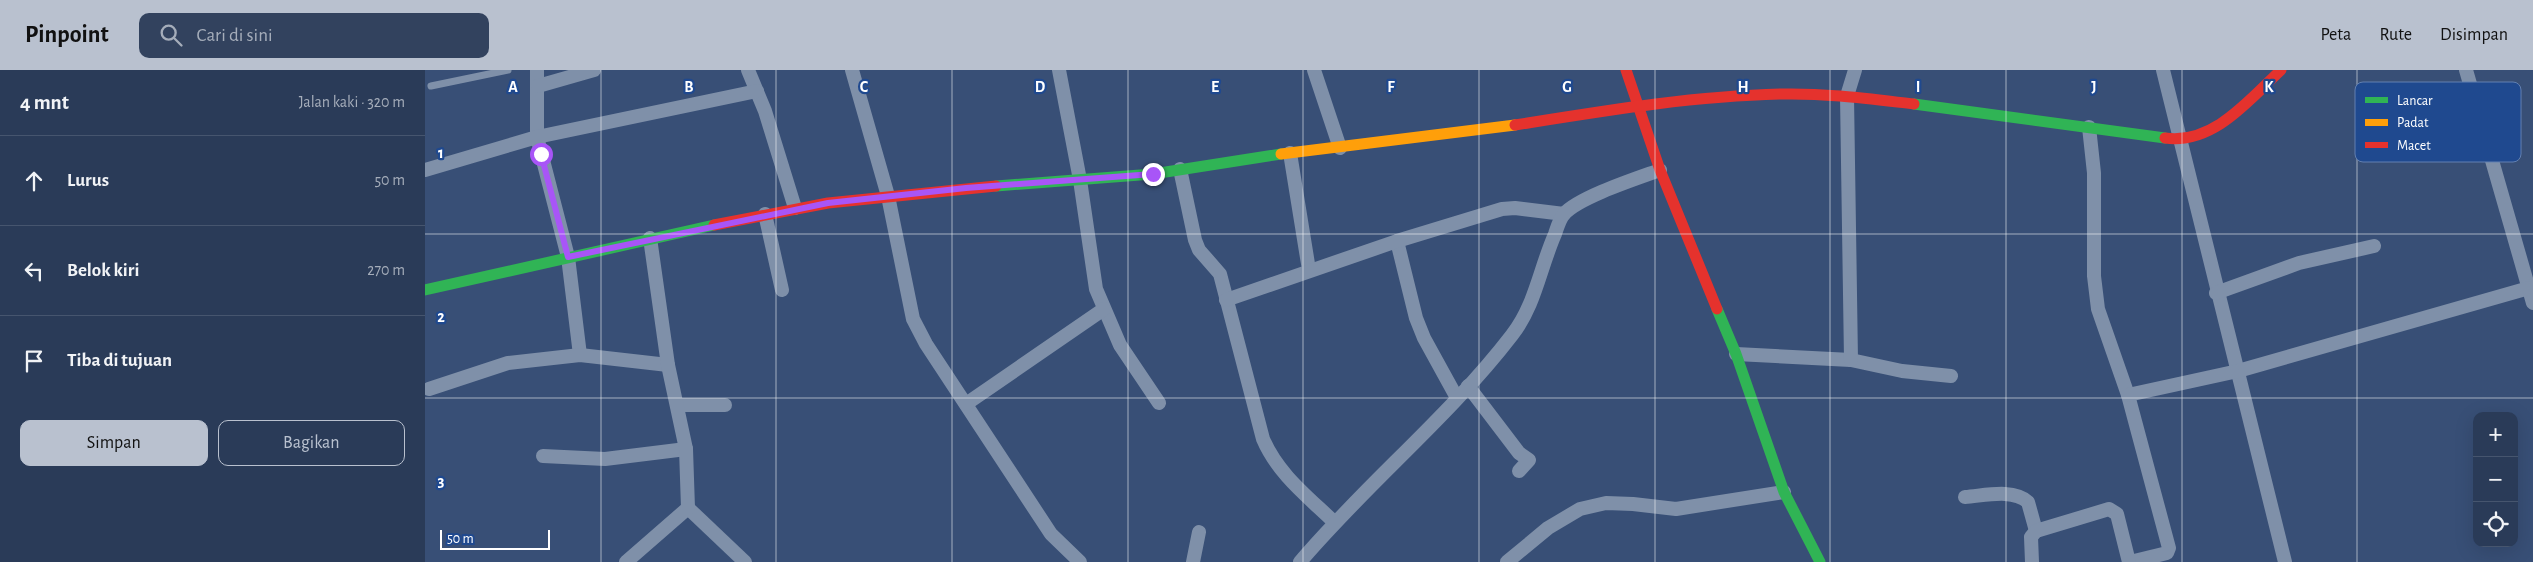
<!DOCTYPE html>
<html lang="id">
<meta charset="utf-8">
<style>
body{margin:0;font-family:"Alegreya Sans",sans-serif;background:#32425e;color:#f1f3f6}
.controls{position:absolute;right:15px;bottom:15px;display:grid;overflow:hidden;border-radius:10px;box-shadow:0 5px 20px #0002}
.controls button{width:45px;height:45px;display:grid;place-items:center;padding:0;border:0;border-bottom:1px solid #46556e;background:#2a3b58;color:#f1f3f6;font:25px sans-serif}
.scale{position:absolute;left:15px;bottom:12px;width:110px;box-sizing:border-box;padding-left:5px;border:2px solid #fff;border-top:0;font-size:14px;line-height:18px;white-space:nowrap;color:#fff;-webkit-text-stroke:4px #1f498f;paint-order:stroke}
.stop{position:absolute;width:15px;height:15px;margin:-11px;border:4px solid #a855f7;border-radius:50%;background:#fff}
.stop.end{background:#a855f7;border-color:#fff;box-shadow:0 1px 5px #0008}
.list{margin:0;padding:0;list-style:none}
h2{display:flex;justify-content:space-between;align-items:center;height:65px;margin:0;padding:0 20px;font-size:21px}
h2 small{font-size:16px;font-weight:400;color:#a5adba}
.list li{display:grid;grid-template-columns:32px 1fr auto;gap:15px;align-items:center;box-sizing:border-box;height:90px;padding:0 20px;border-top:1px solid #46556e}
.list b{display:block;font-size:19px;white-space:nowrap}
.list em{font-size:16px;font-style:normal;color:#a5adba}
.actions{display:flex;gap:10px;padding:15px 20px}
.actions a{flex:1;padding:11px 0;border:1px solid #b9c1cf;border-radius:10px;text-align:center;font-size:18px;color:#b9c1cf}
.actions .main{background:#b9c1cf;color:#111}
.icon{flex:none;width:28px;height:28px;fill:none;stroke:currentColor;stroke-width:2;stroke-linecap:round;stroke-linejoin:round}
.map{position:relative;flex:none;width:2108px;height:492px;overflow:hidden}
header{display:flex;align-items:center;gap:30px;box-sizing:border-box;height:70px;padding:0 25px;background:#b9c1cf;color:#111}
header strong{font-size:24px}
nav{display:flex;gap:28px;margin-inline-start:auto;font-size:18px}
.search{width:350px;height:45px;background:#32425e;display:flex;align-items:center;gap:12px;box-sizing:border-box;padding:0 18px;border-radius:10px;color:#a5adba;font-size:19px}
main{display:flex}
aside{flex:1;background:#2a3b58}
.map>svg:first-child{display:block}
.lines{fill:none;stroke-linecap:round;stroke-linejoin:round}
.lane{stroke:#7f90a9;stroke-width:7}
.street{stroke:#7f90a9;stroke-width:14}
.fast{stroke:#30b455;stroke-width:11}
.slow{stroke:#ff9f0a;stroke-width:11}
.jam{stroke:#e5322d;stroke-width:11}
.route{stroke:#a855f7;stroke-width:6}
.grid{fill:none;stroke:#fff;stroke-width:1;stroke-opacity:0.55}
.key{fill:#1f498f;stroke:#6280b1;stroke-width:1}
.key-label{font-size:14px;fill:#fff}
.grid-label{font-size:16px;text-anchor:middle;font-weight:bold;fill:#fff;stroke:#1f498f;stroke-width:4.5;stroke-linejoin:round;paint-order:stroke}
</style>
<header>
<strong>Pinpoint</strong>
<div class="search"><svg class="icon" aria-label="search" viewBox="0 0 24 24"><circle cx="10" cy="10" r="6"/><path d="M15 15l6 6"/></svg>Cari di sini</div>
<nav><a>Peta</a><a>Rute</a><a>Disimpan</a></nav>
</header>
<main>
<aside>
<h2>4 mnt<small>Jalan kaki · 320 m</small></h2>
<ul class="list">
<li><svg class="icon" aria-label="ahead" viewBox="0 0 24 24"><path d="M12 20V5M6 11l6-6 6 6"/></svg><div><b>Lurus</b></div><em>50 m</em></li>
<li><svg class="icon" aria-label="left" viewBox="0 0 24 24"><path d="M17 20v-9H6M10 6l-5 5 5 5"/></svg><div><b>Belok kiri</b></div><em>270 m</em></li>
<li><svg class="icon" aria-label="arrive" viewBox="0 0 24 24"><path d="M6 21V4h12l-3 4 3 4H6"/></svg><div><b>Tiba di tujuan</b></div></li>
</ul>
<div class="actions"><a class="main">Simpan</a><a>Bagikan</a></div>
</aside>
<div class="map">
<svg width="2108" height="492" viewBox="0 0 2108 492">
<rect width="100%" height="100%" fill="#384f76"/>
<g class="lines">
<polyline class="lane" points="6,16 83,0"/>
<g class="street">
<polyline points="112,0 112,67 143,187 155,285"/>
<polyline points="323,0 340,41 370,138"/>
<polyline points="427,0 463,126 488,249 501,274 626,464 655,492"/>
<polyline points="634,0 655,110 671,219 695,275 734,333"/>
<polyline points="889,0 915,78"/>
<polyline points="1738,0 1860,492"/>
<polyline points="2041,0 2108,233"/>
<polyline points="113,16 169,0"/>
<polyline points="1664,57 1669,103 1669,206 1673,239 1703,325 1744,478 1742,483 1705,492"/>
<polyline points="865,83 884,200"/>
<path d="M755,99L770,170L774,180L795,204L838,369C853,404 882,426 909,452"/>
<polyline points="0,100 112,67 332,21"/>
<polyline points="340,144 357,220"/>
<polyline points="972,171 991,248 999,268 1032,328"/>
<polyline points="1791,223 1874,193 1949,176"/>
<polyline points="801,230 972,171 1077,139 1090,138 1139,144"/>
<polyline points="1311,284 1426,290 1477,301 1526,306"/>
<polyline points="1426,290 1422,26 1430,0"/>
<polyline points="1043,316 1094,383 1104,390 1094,401"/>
<polyline points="4,319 83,293 155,285 243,295"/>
<polyline points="1703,325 1813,301 2104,218"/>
<polyline points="541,334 679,239"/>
<polyline points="252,335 300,335"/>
<polyline points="118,386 180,389 261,379"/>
<path d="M1540,427C1558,426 1588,418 1603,432L1611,461"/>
<polyline points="263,438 320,492"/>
<polyline points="201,492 263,438 261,379 243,295 225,168"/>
<polyline points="768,492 774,462"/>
<path d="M875,492C942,413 1024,347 1087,265C1110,236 1115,198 1130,164C1132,158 1135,148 1139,144C1154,127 1213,108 1235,100"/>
<polyline points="1082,492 1123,458 1155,439 1181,433 1208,434 1251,439 1359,422"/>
<polyline points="1607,492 1606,467 1611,461 1684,439 1692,444 1704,492"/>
</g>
<g class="fast">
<polyline points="1489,34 1740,68"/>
<polyline points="571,116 728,104 856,84"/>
<polyline points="0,220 289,155"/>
<polyline points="1292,239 1311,284 1359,422 1395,492"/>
</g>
<polyline class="slow" points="856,84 1090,55"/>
<g class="jam">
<polyline points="1201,0 1235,100 1292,239"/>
<path d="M1090,55C1178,41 1267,26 1357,24C1401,23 1445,29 1489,34"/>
<path d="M1740,68C1788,75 1824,30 1856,0"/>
<polyline points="289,155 403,133 571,116"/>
</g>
</g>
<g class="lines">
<polyline class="route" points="116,84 143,187 403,133 541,118 728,104"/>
</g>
<path class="grid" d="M176,0V492M351,0V492M527,0V492M703,0V492M878,0V492M1054,0V492M1230,0V492M1405,0V492M1581,0V492M1757,0V492M1932,0V492M0,164H2108M0,328H2108"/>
<rect x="1930" y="12" width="166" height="80" rx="8" class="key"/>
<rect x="1940" y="27" width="23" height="6" fill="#30b455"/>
<rect x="1940" y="49" width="23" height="7" fill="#ff9f0a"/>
<rect x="1940" y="72" width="23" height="6" fill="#e5322d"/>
<g class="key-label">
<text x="1972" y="35">Lancar</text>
<text x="1972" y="57">Padat</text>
<text x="1972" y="80">Macet</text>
</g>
<g class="grid-label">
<text x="88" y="22">A</text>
<text x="264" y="22">B</text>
<text x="439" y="22">C</text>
<text x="615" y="22">D</text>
<text x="790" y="22">E</text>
<text x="966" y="22">F</text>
<text x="1142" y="22">G</text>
<text x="1318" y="22">H</text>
<text x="1493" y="22">I</text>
<text x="1669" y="22">J</text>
<text x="1844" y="22">K</text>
<text x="16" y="88">1</text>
<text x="16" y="252">2</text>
<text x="16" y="416">3</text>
</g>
</svg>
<div class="controls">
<button>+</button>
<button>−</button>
<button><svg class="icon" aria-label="locate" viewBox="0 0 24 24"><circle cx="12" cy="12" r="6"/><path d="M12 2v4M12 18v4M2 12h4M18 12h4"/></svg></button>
</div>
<div class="scale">50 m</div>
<div class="stop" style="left:116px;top:84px"></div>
<div class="stop end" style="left:728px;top:104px"></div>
</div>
</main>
